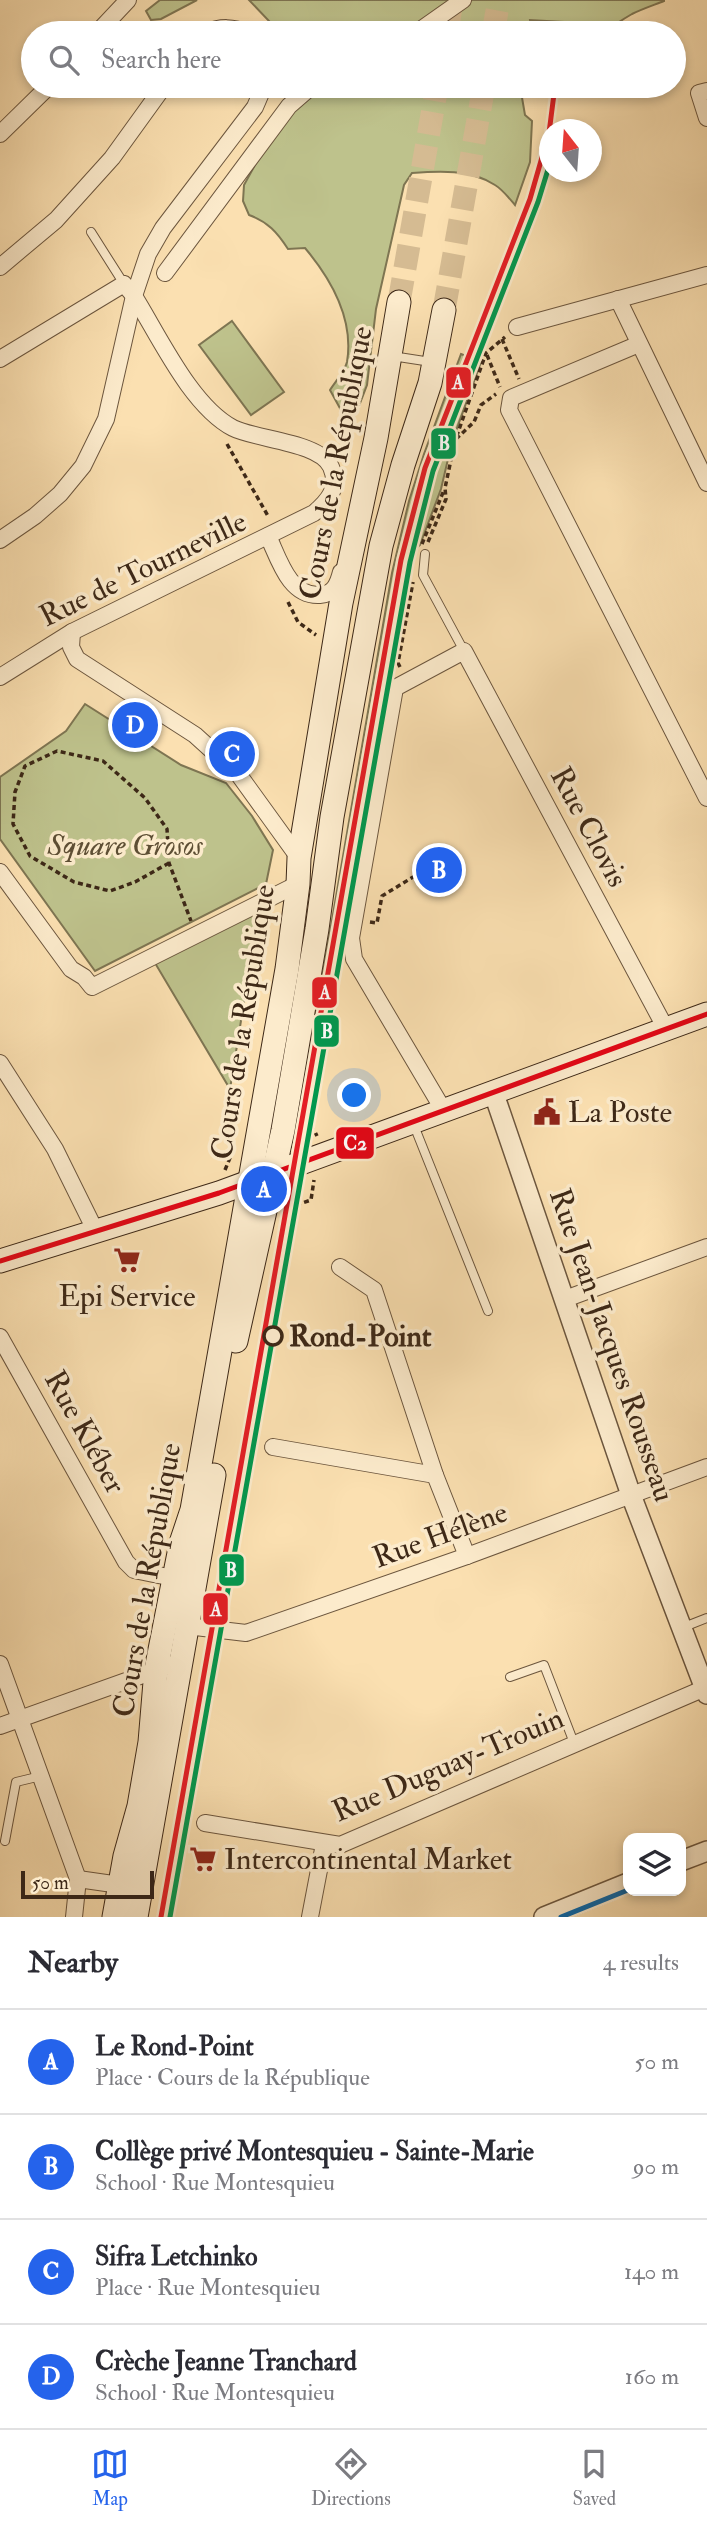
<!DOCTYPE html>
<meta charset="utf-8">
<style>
body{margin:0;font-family:"IM FELL Double Pica",serif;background:#f7f7f7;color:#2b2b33}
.controls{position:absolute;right:21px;bottom:21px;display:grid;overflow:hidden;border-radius:14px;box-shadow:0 4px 10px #0003}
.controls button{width:63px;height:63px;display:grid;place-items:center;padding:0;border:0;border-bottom:2px solid #e1e1e2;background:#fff;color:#2b2b33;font:35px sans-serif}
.compass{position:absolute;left:539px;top:119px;width:63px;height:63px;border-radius:50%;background:#fff;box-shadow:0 4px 10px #0003;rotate:343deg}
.scale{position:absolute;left:21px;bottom:18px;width:133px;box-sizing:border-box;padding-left:7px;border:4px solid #3d2817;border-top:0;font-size:19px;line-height:24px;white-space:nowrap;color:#3d2817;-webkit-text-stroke:5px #fcebcc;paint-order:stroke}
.you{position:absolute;left:355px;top:1096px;width:24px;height:24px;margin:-18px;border:5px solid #fff;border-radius:50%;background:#1a73e8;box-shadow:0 0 0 10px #1a73e833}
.badge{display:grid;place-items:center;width:46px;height:46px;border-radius:50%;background:#2563eb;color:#fff;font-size:23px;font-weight:700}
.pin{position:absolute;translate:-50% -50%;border:4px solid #fff;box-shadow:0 2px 7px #0006}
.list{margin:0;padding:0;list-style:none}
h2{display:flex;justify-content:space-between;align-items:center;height:91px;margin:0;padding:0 28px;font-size:30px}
h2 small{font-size:23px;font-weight:400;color:#7c7c81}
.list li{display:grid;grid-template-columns:46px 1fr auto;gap:21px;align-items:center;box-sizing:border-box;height:105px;padding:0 28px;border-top:2px solid #e1e1e2}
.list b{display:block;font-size:26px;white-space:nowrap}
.list p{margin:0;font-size:23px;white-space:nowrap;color:#7c7c81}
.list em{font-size:23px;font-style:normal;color:#7c7c81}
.icon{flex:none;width:38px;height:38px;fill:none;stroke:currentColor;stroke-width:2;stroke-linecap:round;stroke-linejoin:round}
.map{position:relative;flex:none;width:707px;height:1917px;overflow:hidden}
.search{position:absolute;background:#fff;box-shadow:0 4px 10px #0003;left:21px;right:21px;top:21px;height:77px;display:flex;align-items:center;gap:18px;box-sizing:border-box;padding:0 24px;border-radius:38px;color:#7c7c81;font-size:26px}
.sheet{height:511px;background:#fff}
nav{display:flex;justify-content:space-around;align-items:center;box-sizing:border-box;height:98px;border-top:2px solid #e1e1e2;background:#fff;font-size:19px;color:#7c7c81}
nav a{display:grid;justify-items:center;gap:4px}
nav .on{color:#2563eb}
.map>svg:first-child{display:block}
.green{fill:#bec28c;stroke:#7e7552;stroke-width:2}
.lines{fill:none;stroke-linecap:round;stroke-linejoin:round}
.secondary-tunnel{stroke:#d5bb92;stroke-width:23;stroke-dasharray:23 11;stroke-linecap:butt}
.service-casing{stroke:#6c563e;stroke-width:10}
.minor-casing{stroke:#6c563e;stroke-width:18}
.tertiary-casing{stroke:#6c563e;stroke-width:22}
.secondary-casing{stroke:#3d2817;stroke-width:25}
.path{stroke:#3d2817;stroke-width:3.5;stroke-dasharray:5 3.5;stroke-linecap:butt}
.service{stroke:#fcebcc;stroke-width:8}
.minor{stroke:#fcebcc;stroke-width:16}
.tertiary{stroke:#fcebcc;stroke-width:19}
.secondary{stroke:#fcebcc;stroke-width:23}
.bus-1-casing{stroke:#fcebcc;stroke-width:10}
.bus-1{stroke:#e30616;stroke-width:5}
.tram-1-casing{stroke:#fcebcc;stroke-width:10}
.tram-2-casing{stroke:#fcebcc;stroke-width:10}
.tram-3-casing{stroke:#fcebcc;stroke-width:10}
.tram-1{stroke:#e41e25;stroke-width:5}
.tram-2{stroke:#00984e;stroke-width:5}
.tram-3{stroke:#0064ac;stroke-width:5}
.stop-dot{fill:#fcebcc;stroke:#3d2817;stroke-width:3.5}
.labels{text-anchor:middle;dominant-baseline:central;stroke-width:7;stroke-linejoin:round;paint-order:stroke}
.street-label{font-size:30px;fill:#3d2817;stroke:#fcebcc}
.park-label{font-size:30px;font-style:italic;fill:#5d4e34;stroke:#fcebcc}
.poi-label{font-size:30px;fill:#3d2817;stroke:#fcebcc;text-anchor:start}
.stop-label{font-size:30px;font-weight:bold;fill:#3d2817;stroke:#fcebcc;text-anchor:start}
.line-badge{stroke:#fcebcc;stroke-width:2.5}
.badge-label{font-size:19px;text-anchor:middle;font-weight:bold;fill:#fff}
</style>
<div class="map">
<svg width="707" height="1917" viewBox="0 0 707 1917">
<rect width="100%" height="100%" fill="#fbe0b1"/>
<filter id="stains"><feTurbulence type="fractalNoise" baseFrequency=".00286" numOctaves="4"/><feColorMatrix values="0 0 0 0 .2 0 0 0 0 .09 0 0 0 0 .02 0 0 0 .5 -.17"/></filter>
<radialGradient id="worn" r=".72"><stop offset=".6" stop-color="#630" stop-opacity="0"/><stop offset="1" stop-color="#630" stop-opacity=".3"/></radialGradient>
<g class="green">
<polygon points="160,0 197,0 161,19 151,20 146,11"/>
<path d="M249,0H664V1C654,5 642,9 632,14C609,27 610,33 581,33V23L530,20L532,33H276L270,22Z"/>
<path d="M295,86H520L525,115L532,121L530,162L515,205C509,198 502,189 495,185C471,169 438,171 412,173L404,185L376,309L367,385L357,411L342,412L330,390C335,382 345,371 347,362C354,320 331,279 305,248L288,249C277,232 268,222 249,215L243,201L244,185L296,90Z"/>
<polygon points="232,321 284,392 251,415 199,345"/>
<polygon points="461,354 481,362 452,442 441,489 420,545 415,549 410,568 314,1113 300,1105 392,573 409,501 424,454"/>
<polygon points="85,704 181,765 226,783 252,816 273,850 266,884 95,971 0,839 0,777 66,731"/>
<polygon points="259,909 230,1089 155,963"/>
</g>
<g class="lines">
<g class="secondary-tunnel">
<polyline points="447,33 452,0"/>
<polyline points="493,33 499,0"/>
<polyline points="399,302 437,86"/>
<polyline points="444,310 484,86"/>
</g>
<defs>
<g id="service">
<polyline points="91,232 124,284"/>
<polyline points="392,356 431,362"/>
<polyline points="425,554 423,575 464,651"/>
<polyline points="413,1123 488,1311"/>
<polyline points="684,1627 707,1618"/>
<polyline points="510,1677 544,1665 574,1743"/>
<polyline points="5,1841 16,1782 41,1776"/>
</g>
<g id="minor">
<polyline points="97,33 128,0"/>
<path d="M205,33C221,26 233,27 249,33"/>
<polyline points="416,33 463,0"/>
<polyline points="707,91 699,93 707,118"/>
<polyline points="0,134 49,86"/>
<polyline points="0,267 56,220 112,158 164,86"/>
<polyline points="165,273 289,106 312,86"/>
<polyline points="618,299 707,483"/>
<polyline points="517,327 707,275"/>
<polyline points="639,344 511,398 509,410 707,798"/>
<path d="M0,359L124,284L134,296C159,336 191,406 233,428C257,440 320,442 331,467C340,488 328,501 314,513L72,632L0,677"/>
<path d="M268,536C279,559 289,597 320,595C334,594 338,584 341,572"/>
<polyline points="0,540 35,516 60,494 83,466 106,419 134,296 148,254 163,228 255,107 264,86"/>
<polyline points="72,632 71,647 77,659 195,735 239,775 299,858"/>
<polyline points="0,872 71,969 84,977 92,987 298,884"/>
<polyline points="0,1063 55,1149 96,1232"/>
<polyline points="444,1111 354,959 351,938 395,688 464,651 666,1029"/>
<polyline points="340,1267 374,1290 435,1475 467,1556"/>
<polyline points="565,1299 707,1247"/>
<polyline points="0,1337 126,1562 134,1570 183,1580"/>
<polyline points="273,1447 435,1475"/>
<polyline points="187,1626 246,1633 467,1556 707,1467"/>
<polyline points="0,1664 78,1879 74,1917"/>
<polyline points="0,1726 182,1661"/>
<polyline points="205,1823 340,1845 705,1688"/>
<polyline points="78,1879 120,1885"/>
<polyline points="310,1917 324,1844"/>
</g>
<g id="tertiary">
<polyline points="494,1094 631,1495 707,1694"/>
<polyline points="681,1861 707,1851"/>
<polyline points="544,1917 628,1883"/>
</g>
<g id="secondary">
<polyline points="0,1261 219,1193 707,1014"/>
<polyline points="236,1341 283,1130 317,929 332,817 381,546 403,465 430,383 444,310"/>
<polyline points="114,1917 125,1856 139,1806 150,1742 156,1670 181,1543 192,1510 287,969 298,884 299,858 341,603 376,438 399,302"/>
<polyline points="136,1917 214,1475"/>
</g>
</defs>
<use href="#service" class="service-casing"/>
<use href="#minor" class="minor-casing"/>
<use href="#tertiary" class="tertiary-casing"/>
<use href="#secondary" class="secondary-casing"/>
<g class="path">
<polyline points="502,339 519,379"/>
<polyline points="487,355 500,387"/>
<polyline points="456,439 474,422 481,405 496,394"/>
<polyline points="227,444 268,516"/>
<polyline points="428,542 446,499 445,488 455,441 486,353 505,337"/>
<polyline points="422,544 444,490"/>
<polyline points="288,602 298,622 316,635"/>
<polyline points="400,667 398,663 413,582"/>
<polyline points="169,863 135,882 110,891 74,882 30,856 13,824 15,792 25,766 57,751 103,761 145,798 167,829 169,863 191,921"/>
<polyline points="370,922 377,923 382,896 418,874"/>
<polyline points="309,1129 314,1130 317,1136"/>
<polyline points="225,1170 234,1148"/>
<polyline points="296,1205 311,1200 314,1180"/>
</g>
<use href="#service" class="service"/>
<use href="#minor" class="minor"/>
<use href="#tertiary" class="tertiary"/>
<use href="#secondary" class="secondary"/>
<defs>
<polyline id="bus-1" points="0,1261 219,1193 707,1014"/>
</defs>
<use href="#bus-1" class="bus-1-casing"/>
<use href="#bus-1" class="bus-1"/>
<defs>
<polyline id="tram-1" points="161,1917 401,560 425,468 530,199 549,133 555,86"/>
<polyline id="tram-2" points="170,1917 410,562 433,471 538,202 550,163"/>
<polyline id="tram-3" points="561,1917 628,1890"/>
</defs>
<use href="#tram-1" class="tram-1-casing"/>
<use href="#tram-2" class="tram-2-casing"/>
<use href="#tram-3" class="tram-3-casing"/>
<use href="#tram-1" class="tram-1"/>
<use href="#tram-2" class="tram-2"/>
<use href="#tram-3" class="tram-3"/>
</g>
<defs>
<symbol id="civic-bare" viewBox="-9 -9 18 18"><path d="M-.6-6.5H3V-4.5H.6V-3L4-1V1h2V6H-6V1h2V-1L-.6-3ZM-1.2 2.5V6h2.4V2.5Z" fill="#8f2418" stroke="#fcebcc" stroke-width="2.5" paint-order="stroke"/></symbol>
<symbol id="supermarket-bare" viewBox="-9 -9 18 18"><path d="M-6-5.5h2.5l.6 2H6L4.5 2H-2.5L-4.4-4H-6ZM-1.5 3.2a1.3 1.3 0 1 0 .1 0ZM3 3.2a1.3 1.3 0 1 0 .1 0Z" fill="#8f2418" stroke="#fcebcc" stroke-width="2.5" paint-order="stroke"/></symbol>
</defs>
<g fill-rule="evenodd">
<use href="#civic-bare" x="528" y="1093" width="38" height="38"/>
<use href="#supermarket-bare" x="108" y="1241" width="38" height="38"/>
<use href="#supermarket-bare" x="184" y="1840" width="38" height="38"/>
</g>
<circle class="stop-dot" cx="273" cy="1336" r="9"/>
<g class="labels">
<g class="street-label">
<text transform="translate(336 463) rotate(-79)">Cours de la République</text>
<text transform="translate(143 569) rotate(-26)">Rue de Tourneville</text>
<text transform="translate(589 827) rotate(62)">Rue Clovis</text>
<text transform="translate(243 1022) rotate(-81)">Cours de la République</text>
<text transform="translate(612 1345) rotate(71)">Rue Jean-Jacques Rousseau</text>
<text transform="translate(85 1432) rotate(61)">Rue Kléber</text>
<text transform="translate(440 1535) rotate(-20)">Rue Hélène</text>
<text transform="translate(147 1580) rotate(-80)">Cours de la République</text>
<text transform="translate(448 1765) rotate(-23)">Rue Duguay-Trouin</text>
</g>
<g class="park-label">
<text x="125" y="845">Square Grosos</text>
</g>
<g class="poi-label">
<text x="568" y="1112">La Poste</text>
<text x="127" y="1296" text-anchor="middle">Epi Service</text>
<text x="224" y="1859">Intercontinental Market</text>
</g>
<g class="stop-label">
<text x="289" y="1336">Rond-Point</text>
</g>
</g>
<g class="line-badge">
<rect x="445" y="366" width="27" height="33" rx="7" fill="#e41e25"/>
<rect x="430" y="427" width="27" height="33" rx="7" fill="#00984e"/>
<rect x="311" y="976" width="27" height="33" rx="7" fill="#e41e25"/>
<rect x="313" y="1014" width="27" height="34" rx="7" fill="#00984e"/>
<rect x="335" y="1126" width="40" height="34" rx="7" fill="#e30616"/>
<rect x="218" y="1553" width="27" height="34" rx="7" fill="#00984e"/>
<rect x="202" y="1592" width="27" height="34" rx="7" fill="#e41e25"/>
</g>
<g class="badge-label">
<text x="458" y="389">A</text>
<text x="444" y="450">B</text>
<text x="325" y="999">A</text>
<text x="327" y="1038">B</text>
<text x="355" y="1150">C2</text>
<text x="231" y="1577">B</text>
<text x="216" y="1616">A</text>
</g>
<rect width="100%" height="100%" filter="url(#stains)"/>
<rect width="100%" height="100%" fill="url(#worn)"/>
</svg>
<div class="controls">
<button><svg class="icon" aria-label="layers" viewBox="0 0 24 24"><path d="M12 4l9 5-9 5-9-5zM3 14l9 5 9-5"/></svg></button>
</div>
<svg class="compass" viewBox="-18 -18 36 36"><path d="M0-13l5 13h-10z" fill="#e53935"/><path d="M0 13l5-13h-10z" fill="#7c7c81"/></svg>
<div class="scale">50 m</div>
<div class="you"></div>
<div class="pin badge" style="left:264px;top:1189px">A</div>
<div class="pin badge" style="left:439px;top:870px">B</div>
<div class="pin badge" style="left:232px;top:754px">C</div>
<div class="pin badge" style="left:135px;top:725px">D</div>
<div class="search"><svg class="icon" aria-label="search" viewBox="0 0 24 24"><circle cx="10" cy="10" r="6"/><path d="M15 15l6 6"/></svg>Search here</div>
</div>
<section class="sheet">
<h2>Nearby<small>4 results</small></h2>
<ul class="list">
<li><span class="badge">A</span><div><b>Le Rond-Point</b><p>Place · Cours de la République</p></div><em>50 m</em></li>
<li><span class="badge">B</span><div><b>Collège privé Montesquieu - Sainte-Marie</b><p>School · Rue Montesquieu</p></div><em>90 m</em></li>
<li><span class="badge">C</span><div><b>Sifra Letchinko</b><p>Place · Rue Montesquieu</p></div><em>140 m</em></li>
<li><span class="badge">D</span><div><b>Crèche Jeanne Tranchard</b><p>School · Rue Montesquieu</p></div><em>160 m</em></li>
</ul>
</section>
<nav>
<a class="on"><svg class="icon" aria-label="map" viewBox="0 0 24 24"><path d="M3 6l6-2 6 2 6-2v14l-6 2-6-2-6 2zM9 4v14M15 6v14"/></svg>Map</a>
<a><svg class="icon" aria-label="directions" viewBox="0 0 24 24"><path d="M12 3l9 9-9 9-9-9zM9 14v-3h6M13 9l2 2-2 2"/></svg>Directions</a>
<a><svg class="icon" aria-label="saved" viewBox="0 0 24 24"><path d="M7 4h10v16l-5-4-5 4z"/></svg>Saved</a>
</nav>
